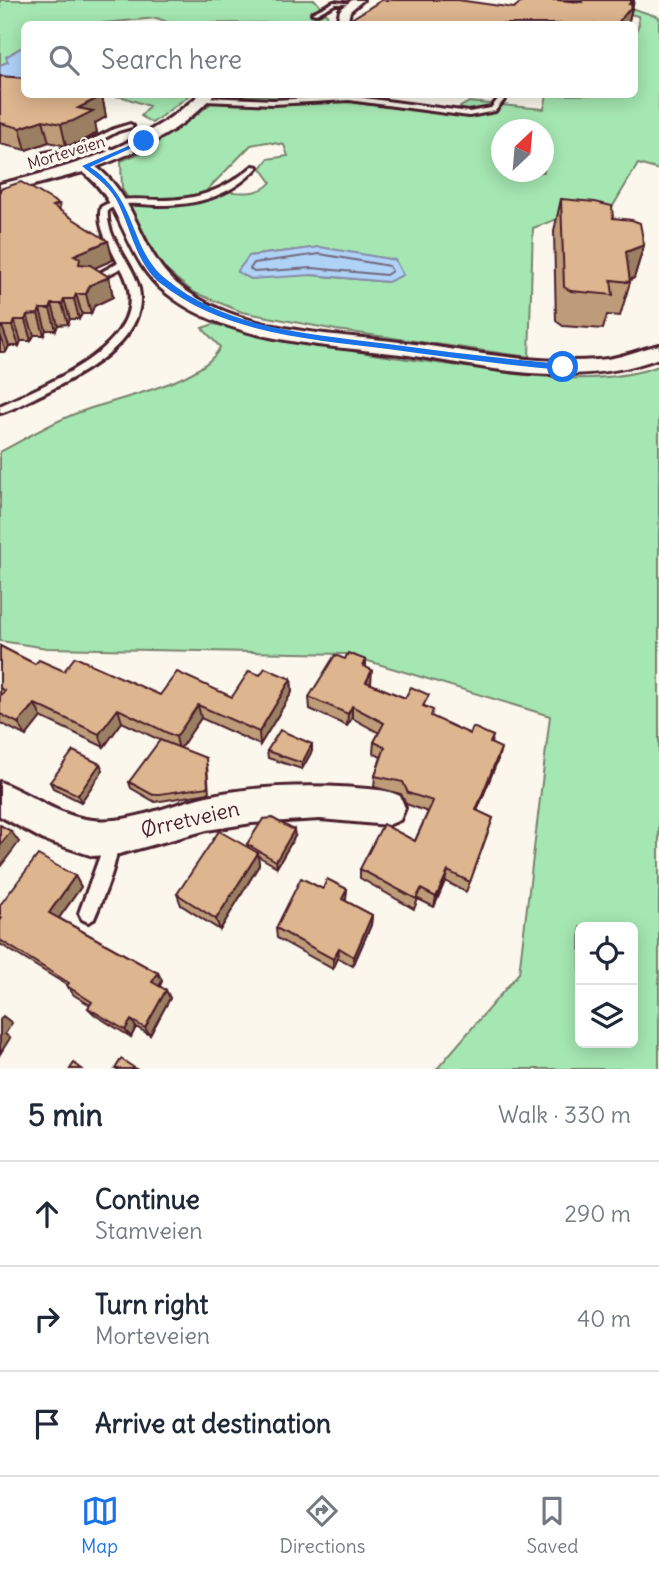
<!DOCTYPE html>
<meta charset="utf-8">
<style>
body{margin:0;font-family:Delius,sans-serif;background:#f6f6f7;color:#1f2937}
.controls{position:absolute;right:21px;bottom:21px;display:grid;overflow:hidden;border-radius:10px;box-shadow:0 4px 18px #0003}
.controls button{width:63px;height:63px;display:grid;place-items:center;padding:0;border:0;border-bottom:2px solid #e0e1e3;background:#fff;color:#1f2937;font:35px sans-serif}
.compass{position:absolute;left:491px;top:119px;width:63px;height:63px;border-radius:50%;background:#fff;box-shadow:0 4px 18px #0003;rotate:26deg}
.stop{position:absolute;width:21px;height:21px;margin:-16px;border:5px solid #1a73e8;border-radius:50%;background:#fff}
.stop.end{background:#1a73e8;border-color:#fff;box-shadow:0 2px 7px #0008}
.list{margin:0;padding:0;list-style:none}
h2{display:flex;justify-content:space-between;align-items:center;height:91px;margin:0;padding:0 28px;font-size:30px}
h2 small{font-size:23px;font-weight:400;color:#747a83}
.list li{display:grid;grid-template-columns:46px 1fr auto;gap:21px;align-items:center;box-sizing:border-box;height:105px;padding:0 28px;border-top:2px solid #e0e1e3}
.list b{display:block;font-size:26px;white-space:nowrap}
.list p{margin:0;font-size:23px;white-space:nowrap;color:#747a83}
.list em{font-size:23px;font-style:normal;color:#747a83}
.icon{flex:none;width:38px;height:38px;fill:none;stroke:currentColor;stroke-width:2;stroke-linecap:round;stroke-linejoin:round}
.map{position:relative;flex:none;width:659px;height:1069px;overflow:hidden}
.search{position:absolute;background:#fff;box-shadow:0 4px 18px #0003;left:21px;right:21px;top:21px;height:77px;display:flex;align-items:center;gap:18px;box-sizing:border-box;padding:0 24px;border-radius:10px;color:#747a83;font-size:26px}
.sheet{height:406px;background:#fff}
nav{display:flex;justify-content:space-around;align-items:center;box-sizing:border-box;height:98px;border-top:2px solid #e0e1e3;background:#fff;font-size:19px;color:#747a83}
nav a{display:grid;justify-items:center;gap:4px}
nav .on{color:#1a73e8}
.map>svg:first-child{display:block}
.green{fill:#a5e7b2;stroke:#78836e;stroke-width:2;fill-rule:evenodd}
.water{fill:#afd2f7;stroke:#878aa5;stroke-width:2}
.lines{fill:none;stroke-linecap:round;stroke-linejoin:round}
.shore{stroke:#72677d;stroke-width:2}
.lane-casing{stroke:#4a1f2b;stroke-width:6}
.street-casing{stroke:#4a1f2b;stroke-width:6}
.lane{fill:#fbf7ec;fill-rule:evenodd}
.street{fill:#fbf7ec;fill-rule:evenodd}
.wall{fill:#be9c7a;stroke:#4a1f2b;stroke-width:2}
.shaded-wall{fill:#9b7f63;stroke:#4a1f2b;stroke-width:2}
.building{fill:#ddb58e;stroke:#4a1f2b;stroke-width:2}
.route{fill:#1a73e8}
.labels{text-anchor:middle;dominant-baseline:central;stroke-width:7;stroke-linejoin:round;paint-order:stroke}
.far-street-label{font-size:16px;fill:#4a1f2b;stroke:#fbf7ec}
.near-street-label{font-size:21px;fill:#4a1f2b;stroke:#fbf7ec}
</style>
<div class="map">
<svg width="659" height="1069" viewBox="0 0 659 1069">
<rect width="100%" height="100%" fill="#fbf7ec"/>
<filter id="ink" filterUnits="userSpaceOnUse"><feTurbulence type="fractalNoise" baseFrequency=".0143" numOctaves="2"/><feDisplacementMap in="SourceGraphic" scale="14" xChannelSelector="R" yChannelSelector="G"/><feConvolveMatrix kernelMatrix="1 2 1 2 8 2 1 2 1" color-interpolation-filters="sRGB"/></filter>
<g filter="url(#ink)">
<g class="green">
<polygon points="0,0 315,0 327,14 328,22 172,24 157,18 93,24 24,24 24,46 12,53 8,62 0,65"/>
<path d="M606,0L659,17V170L638,164L604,221L560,218L533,228L529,357L336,330L242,312L193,292L158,264L140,234L128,198L122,189L121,161L156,146V140L194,117L221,95H350L355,103L448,114L469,102L544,109L547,95L634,94V37L639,24L638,16L618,11ZM502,130H544V172H502ZM267,142L284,145L288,156L268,159L261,168L271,182C258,199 228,191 208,189L251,145ZM320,247L388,282L312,275L249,256Z"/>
<polygon points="103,95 190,94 190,95 152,123 141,116 149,106 123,97"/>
<path d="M214,324C293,343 372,355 452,365C517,374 595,389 659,366V1069H437L519,973L550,716L345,654L47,648L0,641V452C25,439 50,423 77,413C112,399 204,383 220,347L202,328ZM580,927H633V1043H580Z"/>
</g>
<g class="water">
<polygon points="24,46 24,77 4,77 0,75 0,65 8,62 6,57"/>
<polygon points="320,247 395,260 403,275 388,282 312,275 251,279 237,272 249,256"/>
</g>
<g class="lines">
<polygon class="shore" points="320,254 389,266 392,271 386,275 312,268 254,272 250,269 254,263"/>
<defs>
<g id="lane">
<polygon points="334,2 354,4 335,4 316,14 312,13"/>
<polygon points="502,94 509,94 495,111 469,116 349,100 273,104 204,101 201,99 204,97 273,100 349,96 469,112 491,108"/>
<polygon points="130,124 133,126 132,127 118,131 94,144 122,152 122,154 89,147 44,156 41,154 82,145 114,129"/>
<path d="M253,166L258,167C230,197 195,206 155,205C139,204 122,201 108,210C105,240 133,261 139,289C150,342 72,380 34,398C23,403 12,410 0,413V406C50,382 162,341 121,268L94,282L87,280L118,263C110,246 96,226 101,207C120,196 140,200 161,200C198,200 225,190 253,166Z"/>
<path d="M110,830L116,832C124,851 102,900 94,919L88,922L82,919L79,913L101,853L104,832Z"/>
</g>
<g id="street">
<polygon points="352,0 363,0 350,11 347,24 337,24 340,10"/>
<path d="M200,94H214C183,130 140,151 96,167C137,197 139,252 177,284C239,334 332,333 407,343C470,351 533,365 597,360C619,359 638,350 659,345V358C630,369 602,373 571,374C516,376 462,363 408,355C331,345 228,344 165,292C125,260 124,203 83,172L0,194V184C73,167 143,146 200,94Z"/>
<path d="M0,782C31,794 59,817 93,820C132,824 170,804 207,796C267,784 328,784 388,791L400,796L405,808L400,820L388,825L320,819L252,823L207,830L119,854L93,856L44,840L0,816Z"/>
</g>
</defs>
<use href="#lane" class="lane-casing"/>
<use href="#street" class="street-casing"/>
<use href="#lane" class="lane"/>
<use href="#street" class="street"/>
</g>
<g class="wall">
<polygon points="524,0 634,0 628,24 343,24 514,8"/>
<polygon points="0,76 102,96 106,117 95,123 97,133 78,143 66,146 49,142 26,150 0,144"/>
<polygon points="0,189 59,204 60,211 113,260 94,268 109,277 113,297 94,306 91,314 82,314 79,319 70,319 68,324 58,325 56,330 46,330 44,335 34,335 31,341 21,341 19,346 9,346 6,352 0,352"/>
<polygon points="561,199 613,218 644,245 634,278 630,280 630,282 620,316 607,315 603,329 563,326 556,321 554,231"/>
<polygon points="0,646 35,664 160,695 232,697 260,675 291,679 292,692 260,745 201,718 180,748 207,765 209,793 155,802 131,788 129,782 164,742 122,722 104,747 41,717 26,736 0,723"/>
<polygon points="345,659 366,660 366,668 371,684 427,707 432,717 470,734 493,736 491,743 498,759 477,811 493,818 466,892 445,881 434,907 418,899 414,909 360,878 360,869 415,841 428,812 406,804 401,794 374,787 375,776 381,757 373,753 374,742 379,733 352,718 347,726 310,709 309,697"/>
<polygon points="312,744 312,751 302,769 268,758 267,751"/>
<polygon points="100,764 103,770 81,802 53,788 50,782"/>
<polygon points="295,836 277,867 258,856 259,865 220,930 181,905 177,894 248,847 247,844"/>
<polygon points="75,876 81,887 59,918 158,973 162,981 160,986 170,998 150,1035 136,1027 131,1037 95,1015 88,1008 90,1005 74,995 67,986 67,985 0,944 0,905"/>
<polygon points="323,889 347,889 345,901 372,915 371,925 353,966 338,958 333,969 277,938 276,928"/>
</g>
<g class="shaded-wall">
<polygon points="633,0 634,0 628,24 617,24"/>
<polygon points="102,96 106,117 95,123 97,133 78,143 66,146 61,124 78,108"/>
<polygon points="43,120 49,142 26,150 20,128"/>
<polygon points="108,241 113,260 83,273 74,255"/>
<polygon points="644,245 634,278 626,282 626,252"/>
<polygon points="109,277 113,297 94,306 91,314 86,294 90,285"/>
<polygon points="76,294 82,314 79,319 74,299"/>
<polygon points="64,299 70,319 68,324 62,304"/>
<polygon points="52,304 58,325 56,330 50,309"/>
<polygon points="40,309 46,330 44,335 38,314"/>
<polygon points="27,315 34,335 31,341 25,320"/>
<polygon points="14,320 21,341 19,346 12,326"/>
<polygon points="2,326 9,346 6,352 0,334 0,329"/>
<polygon points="372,670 371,683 365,694 366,682"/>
<polygon points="291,679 292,692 260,745 259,732"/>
<polygon points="35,704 41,717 26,736 18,723"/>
<polygon points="198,705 201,718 179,750 176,737"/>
<polygon points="352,706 352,718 347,726 348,714"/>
<polygon points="118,709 122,722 104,747 99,734"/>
<polygon points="312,744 312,751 302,769 302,763"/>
<polygon points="501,748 498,759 473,821 476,810"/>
<polygon points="100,764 103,770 81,802 78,795"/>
<polygon points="294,830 295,836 277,867 276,861"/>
<polygon points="11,831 19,842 0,867 0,845"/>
<polygon points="258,853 259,865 220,930 216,919"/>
<polygon points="448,871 445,881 434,907 436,897"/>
<polygon points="75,876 81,887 56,922 49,913"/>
<polygon points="347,889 346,900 341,909 342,899"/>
<polygon points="372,915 371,925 353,966 354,957"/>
<polygon points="339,948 338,958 333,969 333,959"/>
<polygon points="158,973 162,981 157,990 152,982"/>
<polygon points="166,990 170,998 150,1035 145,1028"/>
<polygon points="3,1016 12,1023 5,1034 10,1038 0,1054 0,1020"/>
<polygon points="131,1020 136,1027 131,1037 125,1030"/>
</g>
<g class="building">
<polygon points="382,0 458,0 514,8 524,0 557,0 582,2 581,0 633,0 629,4 633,5 617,24 343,24"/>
<polygon points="0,76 24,78 24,94 97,94 102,96 78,108 93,111 73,121 61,124 43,120 20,128 0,123"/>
<polygon points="21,182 59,204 53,206 108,241 74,255 80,258 79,264 90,265 109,277 90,285 86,294 76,294 74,299 64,299 62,304 52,304 50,309 40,309 38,314 27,315 25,320 14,320 12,326 2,326 0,329 0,189"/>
<polygon points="561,199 595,202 612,206 613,218 632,220 640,223 644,245 626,252 630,282 611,280 613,295 571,291 564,287"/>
<polygon points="0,646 35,664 39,660 64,671 75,657 160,695 177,672 232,697 249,671 260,675 265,668 291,679 259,732 198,705 176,737 118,709 99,734 35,704 18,723 0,714 0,696 5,691 0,688"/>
<polygon points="348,653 366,660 363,666 372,670 366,682 405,698 411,687 429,695 423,706 433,710 431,716 470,734 473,727 493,736 490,743 501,748 476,810 493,818 470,882 448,871 436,897 421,889 416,899 360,869 383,824 415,841 433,801 408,793 403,782 375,776 385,747 374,742 384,723 352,706 348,714 309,697 335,655 345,659"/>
<polygon points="280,730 312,744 302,763 267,751"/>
<polygon points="160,740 206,758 208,787 153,795 129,782"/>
<polygon points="73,751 100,764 78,795 50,782"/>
<polygon points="272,818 294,830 276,861 247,844 263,819"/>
<polygon points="0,825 11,831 0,845"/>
<polygon points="219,831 258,853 216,919 177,894"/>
<polygon points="38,855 75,876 49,913 158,973 152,982 166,990 145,1028 131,1020 125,1030 88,1008 92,1002 67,986 69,983 0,940 0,921 2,918 0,916 0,905"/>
<polygon points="301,878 323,889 327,879 347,889 342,899 372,915 354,957 339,948 333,959 276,928"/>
<polygon points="121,1059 136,1069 115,1069"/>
<polygon points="74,1063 82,1069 70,1069"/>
</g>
</g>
<path class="route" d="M142,140L147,141L90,167C138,198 129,250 166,279C227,330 313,334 388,344C447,352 505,359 563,364L568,367L563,370C505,365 447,357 388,349C311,339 224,334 160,283C135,262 131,227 116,199C107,184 95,177 82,166Z"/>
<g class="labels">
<g class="far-street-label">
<text transform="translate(66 152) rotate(-17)">Morteveien</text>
</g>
<g class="near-street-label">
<text transform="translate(190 819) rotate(-13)">Ørretveien</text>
</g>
</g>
</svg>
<div class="controls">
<button><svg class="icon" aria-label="locate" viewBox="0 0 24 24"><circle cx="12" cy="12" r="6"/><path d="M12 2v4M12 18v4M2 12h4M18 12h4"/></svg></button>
<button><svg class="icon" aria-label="layers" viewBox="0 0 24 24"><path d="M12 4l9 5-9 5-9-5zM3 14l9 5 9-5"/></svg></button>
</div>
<svg class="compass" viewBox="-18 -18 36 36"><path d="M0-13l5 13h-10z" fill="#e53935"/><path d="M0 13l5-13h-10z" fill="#747a83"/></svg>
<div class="stop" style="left:563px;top:367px"></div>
<div class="stop end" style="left:144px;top:141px"></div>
<div class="search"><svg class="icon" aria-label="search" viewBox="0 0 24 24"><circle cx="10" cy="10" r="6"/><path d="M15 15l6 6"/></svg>Search here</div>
</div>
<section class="sheet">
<h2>5 min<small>Walk · 330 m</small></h2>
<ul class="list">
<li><svg class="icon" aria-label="ahead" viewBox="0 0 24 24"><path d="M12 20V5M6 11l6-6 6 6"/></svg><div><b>Continue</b><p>Stamveien</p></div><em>290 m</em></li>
<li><svg class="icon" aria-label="right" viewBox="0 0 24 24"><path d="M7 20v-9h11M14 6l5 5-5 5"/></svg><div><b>Turn right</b><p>Morteveien</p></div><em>40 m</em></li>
<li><svg class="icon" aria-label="arrive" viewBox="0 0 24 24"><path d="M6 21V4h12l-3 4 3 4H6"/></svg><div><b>Arrive at destination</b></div></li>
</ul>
</section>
<nav>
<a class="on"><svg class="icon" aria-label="map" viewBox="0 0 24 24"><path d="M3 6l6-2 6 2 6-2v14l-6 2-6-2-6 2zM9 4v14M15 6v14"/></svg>Map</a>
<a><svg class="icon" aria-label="directions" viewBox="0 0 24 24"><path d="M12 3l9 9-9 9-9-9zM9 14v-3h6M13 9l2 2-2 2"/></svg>Directions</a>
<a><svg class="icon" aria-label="saved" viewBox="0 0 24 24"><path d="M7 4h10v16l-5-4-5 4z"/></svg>Saved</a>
</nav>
